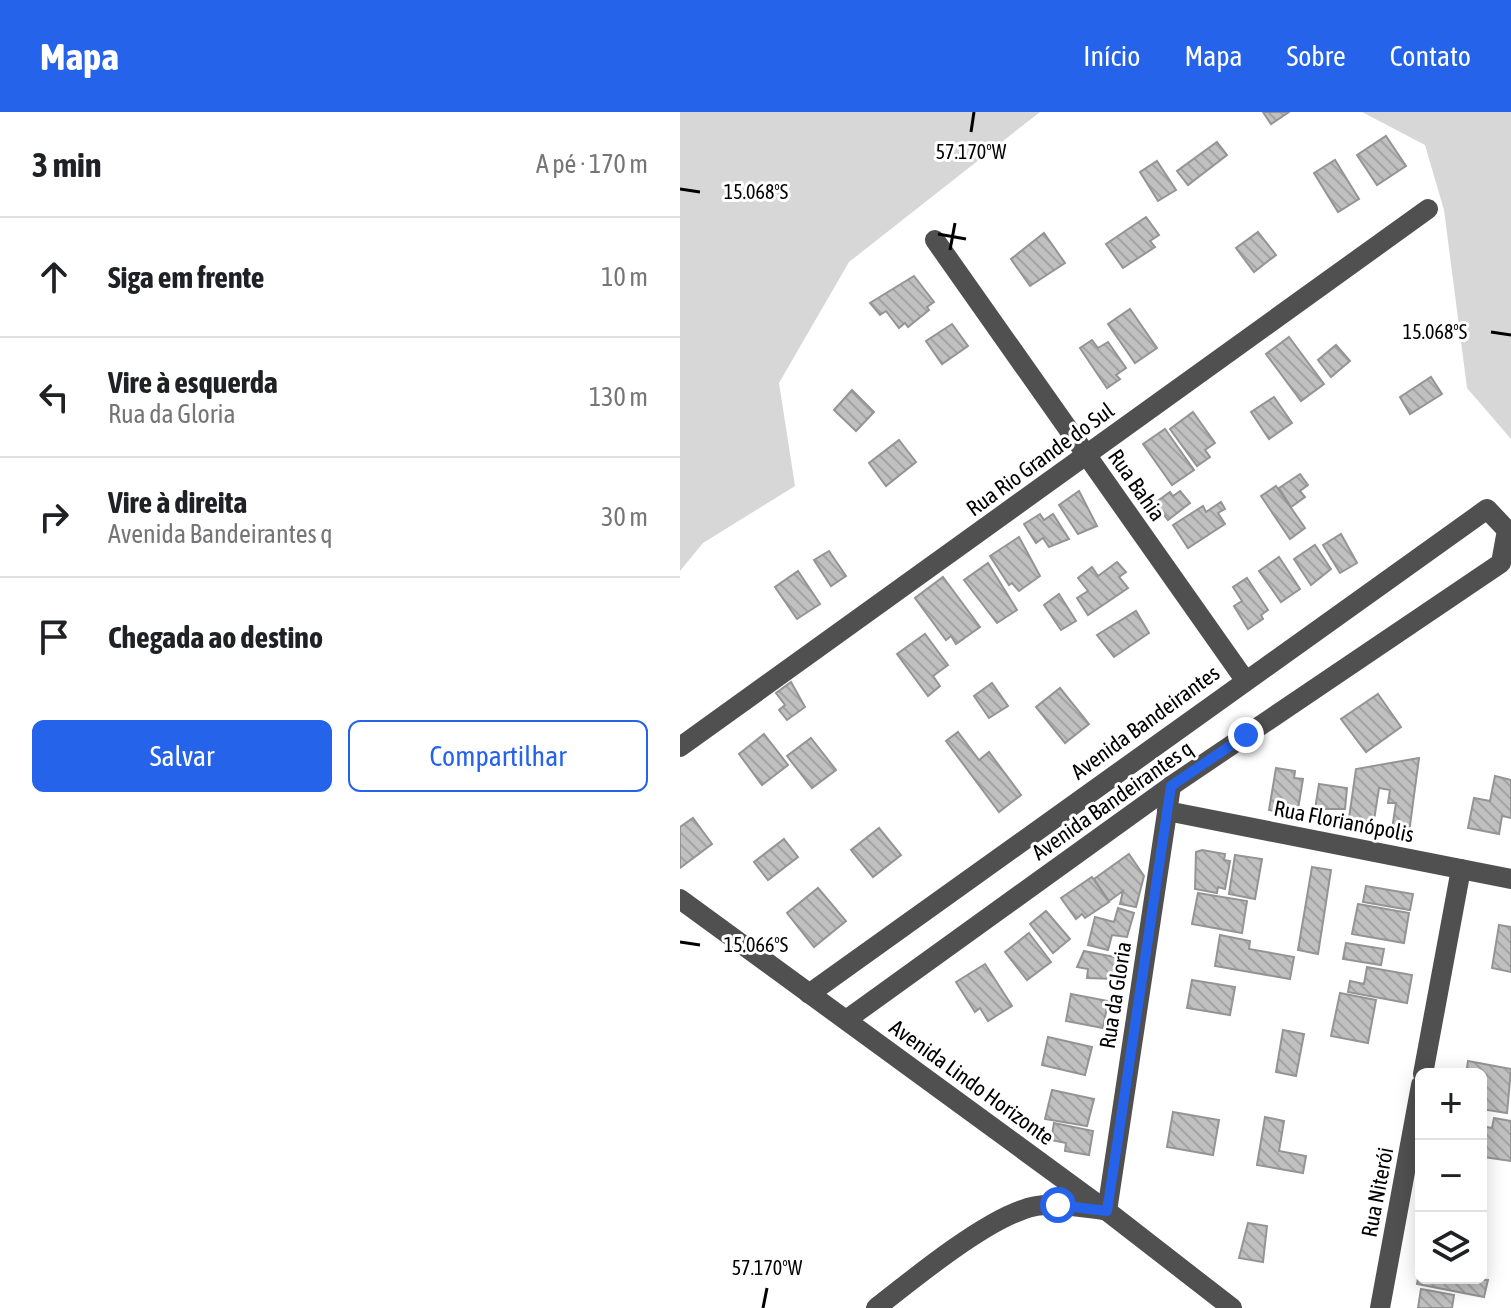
<!DOCTYPE html>
<html lang="pt">
<meta charset="utf-8">
<style>
body{margin:0;font-family:"Asap Condensed",sans-serif;background:#f6f6f6;color:#202124}
.controls{position:absolute;right:24px;bottom:24px;display:grid;overflow:hidden;border-radius:12px;box-shadow:0 4px 20px #0003}
.controls button{width:72px;height:72px;display:grid;place-items:center;padding:0;border:0;border-bottom:2px solid #e0e0e0;background:#fff;color:#202124;font:40px sans-serif}
.stop{position:absolute;width:24px;height:24px;margin:-18px;border:6px solid #2563eb;border-radius:50%;background:#fff}
.stop.end{background:#2563eb;border-color:#fff;box-shadow:0 2px 8px #0008}
.list{margin:0;padding:0;list-style:none}
h2{display:flex;justify-content:space-between;align-items:center;height:104px;margin:0;padding:0 32px;font-size:34px}
h2 small{font-size:26px;font-weight:400;color:#757577}
.list li{display:grid;grid-template-columns:52px 1fr auto;gap:24px;align-items:center;box-sizing:border-box;height:120px;padding:0 32px;border-top:2px solid #e0e0e0}
.list b{display:block;font-size:30px;white-space:nowrap}
.list p{margin:0;font-size:26px;white-space:nowrap;color:#757577}
.list em{font-size:26px;font-style:normal;color:#757577}
.actions{display:flex;gap:16px;padding:24px 32px}
.actions a{flex:1;padding:18px 0;border:2px solid #2563eb;border-radius:12px;text-align:center;font-size:28px;color:#2563eb}
.actions .main{background:#2563eb;color:#fff}
.icon{flex:none;width:44px;height:44px;fill:none;stroke:currentColor;stroke-width:2;stroke-linecap:round;stroke-linejoin:round}
.map{position:relative;flex:none;width:831px;height:1196px;overflow:hidden}
header{display:flex;align-items:center;gap:48px;box-sizing:border-box;height:112px;padding:0 40px;background:#2563eb;color:#fff}
header strong{font-size:38px}
nav{display:flex;gap:44px;margin-inline-start:auto;font-size:28px}
main{display:flex}
aside{flex:1;background:#fff}
.map>svg:first-child{display:block}
.green{fill:#d7d7d7}
.building{fill:url(#building-back-hatch);stroke:#949494;stroke-width:2}
.lines{fill:none;stroke-linecap:round;stroke-linejoin:round}
.minor{stroke:#505050;stroke-width:20}
.route{stroke:#2563eb;stroke-width:10}
.ticks{fill:none;stroke:#000;stroke-width:3}
.labels{text-anchor:middle;dominant-baseline:central;stroke-width:6;stroke-linejoin:round;paint-order:stroke}
.street-label{font-size:22px;fill:#000;stroke:#fff}
.ticks-label{font-size:20px;text-anchor:middle;fill:#000;stroke:#fff;stroke-width:6;stroke-linejoin:round;paint-order:stroke}
</style>
<header>
<strong>Mapa</strong>
<nav><a>Início</a><a>Mapa</a><a>Sobre</a><a>Contato</a></nav>
</header>
<main>
<aside>
<h2>3 min<small>A pé · 170 m</small></h2>
<ul class="list">
<li><svg class="icon" aria-label="ahead" viewBox="0 0 24 24"><path d="M12 20V5M6 11l6-6 6 6"/></svg><div><b>Siga em frente</b></div><em>10 m</em></li>
<li><svg class="icon" aria-label="left" viewBox="0 0 24 24"><path d="M17 20v-9H6M10 6l-5 5 5 5"/></svg><div><b>Vire à esquerda</b><p>Rua da Gloria</p></div><em>130 m</em></li>
<li><svg class="icon" aria-label="right" viewBox="0 0 24 24"><path d="M7 20v-9h11M14 6l5 5-5 5"/></svg><div><b>Vire à direita</b><p>Avenida Bandeirantes q</p></div><em>30 m</em></li>
<li><svg class="icon" aria-label="arrive" viewBox="0 0 24 24"><path d="M6 21V4h12l-3 4 3 4H6"/></svg><div><b>Chegada ao destino</b></div></li>
</ul>
<div class="actions"><a class="main">Salvar</a><a>Compartilhar</a></div>
</aside>
<div class="map">
<svg width="831" height="1196" viewBox="0 0 831 1196">
<defs>
<pattern id="building-back-hatch" width="6" height="6" patternUnits="userSpaceOnUse" patternTransform="scale(2)"><rect width="6" height="6" fill="#c0c0c0"/><path d="M-1 5l2 2M0 0l6 6M5-1l2 2" fill="none" stroke="#a3a3a3"/></pattern>
</defs>
<rect width="100%" height="100%" fill="#fff"/>
<g class="green">
<polygon points="0,0 360,0 169,150 99,271 115,374 23,431 0,459"/>
<polygon points="682,0 831,0 831,327 787,276 764,98 745,33"/>
</g>
<g class="building">
<polygon points="583,0 609,0 591,12"/>
<polygon points="706,24 726,54 697,73 677,43"/>
<polygon points="537,30 547,43 508,73 497,59"/>
<polygon points="655,48 679,87 658,100 634,61"/>
<polygon points="477,49 496,78 478,89 460,60"/>
<polygon points="466,105 479,123 470,129 475,135 443,156 426,132"/>
<polygon points="578,120 596,143 574,160 556,136"/>
<polygon points="364,121 385,151 350,174 331,147"/>
<polygon points="234,164 254,190 247,195 249,198 228,215 225,211 219,216 206,199 200,203 190,191"/>
<polygon points="450,197 477,236 455,251 428,212"/>
<polygon points="272,212 288,234 262,252 246,229"/>
<polygon points="609,225 644,272 621,289 586,242"/>
<polygon points="412,228 418,236 428,230 446,256 436,263 440,267 427,276 400,236"/>
<polygon points="656,233 670,249 651,265 638,248"/>
<polygon points="751,265 762,282 730,302 720,285"/>
<polygon points="172,278 194,300 176,319 154,298"/>
<polygon points="594,285 612,311 589,327 571,300"/>
<polygon points="513,300 535,331 525,338 530,345 517,354 490,317"/>
<polygon points="485,317 514,358 492,373 463,332"/>
<polygon points="219,328 236,350 206,374 189,351"/>
<polygon points="620,362 628,373 620,379 625,385 611,395 599,376"/>
<polygon points="596,374 625,416 610,427 581,384"/>
<polygon points="399,379 417,414 398,422 379,393"/>
<polygon points="500,379 510,391 488,408 475,391 490,380 493,384"/>
<polygon points="541,390 545,397 538,401 545,412 508,436 493,413 523,394 526,400"/>
<polygon points="360,402 364,408 373,402 389,427 369,435 363,426 356,431 344,412"/>
<polygon points="661,422 677,451 660,461 643,433"/>
<polygon points="339,425 360,464 339,479 332,471 329,473 310,444"/>
<polygon points="635,433 651,457 631,473 614,447"/>
<polygon points="149,439 166,464 151,474 134,448"/>
<polygon points="599,445 620,477 601,490 579,459"/>
<polygon points="437,450 446,460 439,465 448,476 408,503 397,486 408,479 398,466 412,455 418,464"/>
<polygon points="308,451 337,498 317,511 284,468"/>
<polygon points="118,459 140,492 117,507 95,475"/>
<polygon points="263,465 300,515 276,532 271,524 266,528 235,486"/>
<polygon points="567,466 588,498 581,503 583,507 568,517 554,494 562,489 553,475"/>
<polygon points="379,482 396,509 381,518 364,493"/>
<polygon points="456,499 469,521 434,545 417,523"/>
<polygon points="245,522 268,553 253,564 260,574 248,584 217,542"/>
<polygon points="111,570 125,595 107,608 99,598 105,593 96,581"/>
<polygon points="312,571 328,594 309,606 294,584"/>
<polygon points="380,576 409,612 385,631 356,595"/>
<polygon points="698,582 721,615 686,640 661,607"/>
<polygon points="278,620 299,648 309,640 341,683 319,700 266,629"/>
<polygon points="84,622 108,653 82,673 59,642"/>
<polygon points="131,626 156,658 132,676 107,644"/>
<polygon points="739,646 729,721 712,717 716,691 708,691 710,678 699,676 693,715 668,713 676,657"/>
<polygon points="596,656 615,659 614,666 623,667 617,703 589,698"/>
<polygon points="815,664 831,668 831,706 822,704 819,722 788,716 794,686 810,689"/>
<polygon points="639,672 667,676 665,697 635,697"/>
<polygon points="13,706 32,732 0,756 0,715"/>
<polygon points="199,716 221,743 193,765 171,738"/>
<polygon points="104,727 118,745 88,768 74,750"/>
<polygon points="522,738 545,742 544,748 550,749 545,777 538,775 537,781 515,777 516,740"/>
<polygon points="449,742 464,764 456,795 440,792 443,779 429,789 414,767"/>
<polygon points="555,743 582,747 575,787 549,782"/>
<polygon points="632,755 651,758 638,842 618,838"/>
<polygon points="412,765 429,790 405,806 402,802 396,807 381,786"/>
<polygon points="686,774 733,782 730,798 683,790"/>
<polygon points="138,776 166,809 134,835 107,801"/>
<polygon points="518,781 567,789 562,821 512,812"/>
<polygon points="678,792 729,801 724,831 672,822"/>
<polygon points="438,796 454,801 447,825 432,823 428,838 408,833 415,805 434,810"/>
<polygon points="366,799 390,827 373,841 350,812"/>
<polygon points="819,813 831,815 831,860 812,856"/>
<polygon points="349,821 371,850 347,868 325,840"/>
<polygon points="540,823 570,829 569,837 614,845 610,867 535,854"/>
<polygon points="666,831 704,837 701,853 663,847"/>
<polygon points="404,839 440,846 436,867 407,866 408,857 397,855"/>
<polygon points="305,852 332,894 308,909 300,896 295,900 276,870"/>
<polygon points="687,855 732,863 727,891 668,880 670,869 684,872"/>
<polygon points="512,868 555,875 550,903 507,896"/>
<polygon points="660,881 696,888 688,931 651,924"/>
<polygon points="391,882 428,889 423,916 386,909"/>
<polygon points="603,918 624,922 616,964 596,960"/>
<polygon points="368,925 412,935 405,963 362,953"/>
<polygon points="788,949 831,957 827,1001 801,997 801,962 786,962"/>
<polygon points="372,978 414,987 407,1014 365,1007"/>
<polygon points="493,1000 539,1008 533,1043 487,1035"/>
<polygon points="585,1005 604,1009 599,1039 626,1044 623,1061 577,1053"/>
<polygon points="814,1006 831,1009 831,1049 804,1045 801,1040 801,1014 812,1016"/>
<polygon points="374,1011 413,1019 409,1043 385,1039 386,1031 371,1028"/>
<polygon points="568,1111 587,1114 583,1150 559,1146"/>
<polygon points="741,1150 741,1166 808,1168 804,1185 737,1172"/>
<polygon points="741,1177 774,1183 772,1196 738,1196"/>
</g>
<g class="lines">
<g class="minor">
<polyline points="255,128 565,568"/>
<polyline points="0,635 748,97"/>
<polyline points="487,699 831,767"/>
<polyline points="0,787 427,1099 552,1196"/>
<polyline points="129,882 807,397 827,418 821,451 491,674 166,908"/>
<polyline points="743,962 781,757"/>
<polyline points="427,1099 491,674"/>
<path d="M196,1196C233,1167 299,1113 342,1098C367,1088 397,1095 423,1098"/>
<polyline points="700,1196 741,973"/>
</g>
</g>
<g class="lines">
<polyline class="route" points="378,1093 427,1099 491,674 566,623"/>
</g>
<path class="ticks" d="M291,20L294,0M0,77L20,80M258,122L286,127M270,138L275,111M811,220L831,223M0,830L20,833M83,1196L87,1176"/>
<g class="labels">
<g class="street-label">
<text transform="translate(360 347) rotate(-36)">Rua Rio Grande do Sul</text>
<text transform="translate(457 373) rotate(55)">Rua Bahia</text>
<text transform="translate(465 610) rotate(-36)">Avenida Bandeirantes</text>
<text transform="translate(432 688) rotate(-35)">Avenida Bandeirantes q</text>
<text transform="translate(664 709) rotate(11)">Rua Florianópolis</text>
<text transform="translate(435 883) rotate(-81)">Rua da Gloria</text>
<text transform="translate(292 970) rotate(36)">Avenida Lindo Horizonte</text>
<text transform="translate(697 1080) rotate(-79)">Rua Niterói</text>
</g>
</g>
<g class="ticks-label">
<text x="291" y="47">57.170°W</text>
<text x="76" y="87">15.068°S</text>
<text x="755" y="227">15.068°S</text>
<text x="76" y="840">15.066°S</text>
<text x="87" y="1163">57.170°W</text>
</g>
</svg>
<div class="controls">
<button>+</button>
<button>−</button>
<button><svg class="icon" aria-label="layers" viewBox="0 0 24 24"><path d="M12 4l9 5-9 5-9-5zM3 14l9 5 9-5"/></svg></button>
</div>
<div class="stop" style="left:378px;top:1093px"></div>
<div class="stop end" style="left:566px;top:623px"></div>
</div>
</main>
